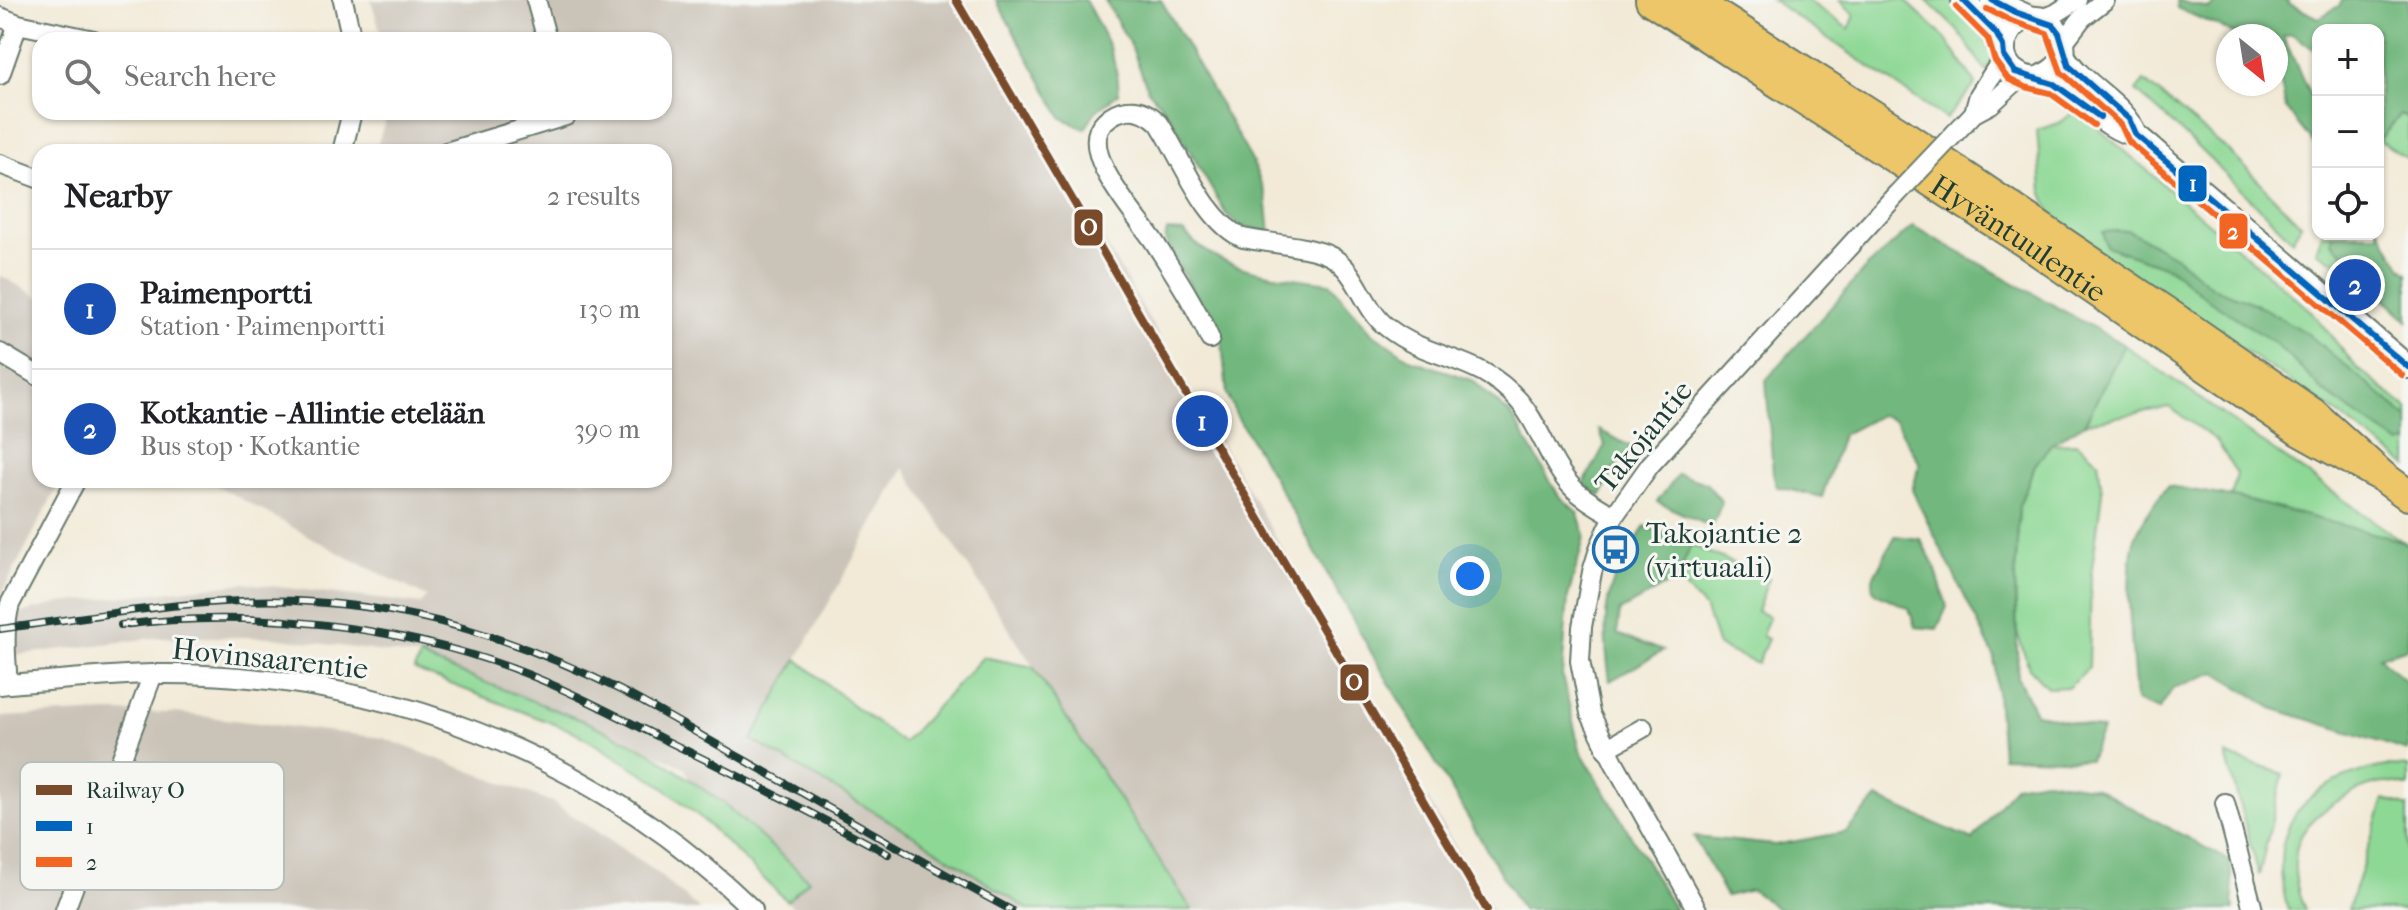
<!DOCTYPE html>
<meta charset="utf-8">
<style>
body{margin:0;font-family:"IM FELL French Canon",serif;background:#f2f2f2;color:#202124}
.controls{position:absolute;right:24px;top:24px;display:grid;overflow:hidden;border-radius:16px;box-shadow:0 2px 6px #0004}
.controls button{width:72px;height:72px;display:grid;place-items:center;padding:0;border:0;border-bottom:2px solid #e0e0e0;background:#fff;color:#202124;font:40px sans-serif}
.compass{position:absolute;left:2216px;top:24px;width:72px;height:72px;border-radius:50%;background:#fff;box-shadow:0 2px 6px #0004;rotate:150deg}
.you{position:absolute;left:1470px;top:576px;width:28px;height:28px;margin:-20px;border:6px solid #fff;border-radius:50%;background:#1a73e8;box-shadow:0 0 0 12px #1a73e833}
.badge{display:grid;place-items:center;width:52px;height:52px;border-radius:50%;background:#1f6fb2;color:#fff;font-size:26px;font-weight:700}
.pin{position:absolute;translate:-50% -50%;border:4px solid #fff;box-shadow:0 2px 8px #0006}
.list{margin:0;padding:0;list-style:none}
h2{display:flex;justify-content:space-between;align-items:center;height:104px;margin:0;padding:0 32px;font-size:34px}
h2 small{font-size:26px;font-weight:400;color:#757577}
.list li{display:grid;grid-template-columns:52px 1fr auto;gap:24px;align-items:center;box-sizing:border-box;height:120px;padding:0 32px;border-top:2px solid #e0e0e0}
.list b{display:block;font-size:30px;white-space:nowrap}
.list p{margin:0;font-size:26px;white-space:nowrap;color:#757577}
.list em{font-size:26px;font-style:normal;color:#757577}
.icon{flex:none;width:44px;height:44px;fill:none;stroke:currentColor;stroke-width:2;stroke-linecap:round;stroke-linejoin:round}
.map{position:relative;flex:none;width:2408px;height:910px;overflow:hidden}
.search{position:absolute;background:#fff;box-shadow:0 2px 6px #0004;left:32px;top:32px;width:640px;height:88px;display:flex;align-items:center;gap:20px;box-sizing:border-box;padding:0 28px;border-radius:24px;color:#757577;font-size:30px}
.panel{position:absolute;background:#fff;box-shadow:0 2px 6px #0004;left:32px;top:144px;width:640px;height:344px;border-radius:24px}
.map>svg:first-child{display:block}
.industrial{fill:#cac3b8}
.green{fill:#8ed895;stroke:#568a64;stroke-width:2}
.forest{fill:#72b87e;stroke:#487a59;stroke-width:2}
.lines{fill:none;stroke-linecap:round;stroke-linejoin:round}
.minor-casing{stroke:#697a6d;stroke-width:22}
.tertiary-casing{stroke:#697a6d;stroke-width:26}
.trunk-casing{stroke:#697a6d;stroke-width:34}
.minor{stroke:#fff;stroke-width:18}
.tertiary{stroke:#fff;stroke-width:22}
.trunk{stroke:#ecc669;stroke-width:30}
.rail-casing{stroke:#1f3d34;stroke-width:8}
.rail{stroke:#f6f6f2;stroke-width:5;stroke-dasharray:15;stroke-linecap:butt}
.minor-bridge-casing{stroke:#697a6d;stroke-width:22;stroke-linecap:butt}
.minor-bridge{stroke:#fff;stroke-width:18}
.bus-1-casing{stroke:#f6f6f2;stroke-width:12}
.bus-2-casing{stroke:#f6f6f2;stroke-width:12}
.bus-1{stroke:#0065bd;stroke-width:6}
.bus-2{stroke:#f26522;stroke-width:6}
.rail-1-casing{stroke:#f6f6f2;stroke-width:14}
.rail-1{stroke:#7a4b2a;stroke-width:8}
.labels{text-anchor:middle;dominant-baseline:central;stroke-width:6;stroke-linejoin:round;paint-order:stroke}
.street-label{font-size:30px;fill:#1f3d34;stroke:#f6f6f2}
.poi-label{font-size:30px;fill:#1f3d34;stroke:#f6f6f2;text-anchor:start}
.key{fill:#f6f6f2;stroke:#b6beb9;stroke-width:2}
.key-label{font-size:22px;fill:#1f3d34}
.line-badge{stroke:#f6f6f2;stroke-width:3}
.badge-label{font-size:22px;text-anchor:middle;font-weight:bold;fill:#fff}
</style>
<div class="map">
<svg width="2408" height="910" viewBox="0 0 2408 910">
<rect width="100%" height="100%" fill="#f6f6f2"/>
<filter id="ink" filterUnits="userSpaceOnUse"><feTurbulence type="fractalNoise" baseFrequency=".0125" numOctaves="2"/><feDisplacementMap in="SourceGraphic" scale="16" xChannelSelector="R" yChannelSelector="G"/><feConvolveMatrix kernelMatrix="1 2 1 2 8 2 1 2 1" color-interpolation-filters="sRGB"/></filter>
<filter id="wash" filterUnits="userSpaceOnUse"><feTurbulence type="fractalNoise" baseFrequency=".006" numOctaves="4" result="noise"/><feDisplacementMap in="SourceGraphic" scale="32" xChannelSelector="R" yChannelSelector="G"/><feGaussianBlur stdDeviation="1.8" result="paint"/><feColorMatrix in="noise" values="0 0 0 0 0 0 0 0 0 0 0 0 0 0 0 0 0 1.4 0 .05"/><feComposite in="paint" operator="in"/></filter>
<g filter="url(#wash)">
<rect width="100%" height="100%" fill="#f2ead7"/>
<g class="industrial">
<polygon points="371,0 964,0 1492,910 1192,910 904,468 752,740 920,839 1029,910 796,910 712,828 684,767 589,723 420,657 273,637 161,637 0,657 7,616 61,603 245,583 421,604 427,597 341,554 207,480 664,480 664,152 375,152 388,112 664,112 664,40 383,40"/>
<polygon points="0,275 40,298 40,365 0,341"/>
<polygon points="0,364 40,389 40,480 61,480 0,597"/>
<polygon points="109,712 175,713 383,738 552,802 651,868 700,910 0,910 0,717"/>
</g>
<g class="green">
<polygon points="1772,0 1807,0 1849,29 1855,15 1839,0 1905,0 1945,38 1976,84 1946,119"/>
<path d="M1926,0H1951C1970,17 1985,33 1995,57L1986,71L1957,30Z"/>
<polygon points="2144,81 2231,153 2301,225 2292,240 2185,135 2136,91"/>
<polygon points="2077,110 2311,311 2356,367 2408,409 2408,466 2331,409 2055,223 2042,191 2037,130 2059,123"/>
<polygon points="2400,115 2408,118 2408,159 2379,140"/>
<polygon points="2322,234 2333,234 2332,242 2406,319 2351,271 2316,251"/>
<polygon points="2124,345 2402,541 2231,497 2237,474 2216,440 2169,407 2085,423"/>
<polygon points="2077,443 2098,461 2102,492 2091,576 2089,667 2069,687 2048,688 2029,668 2017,632 2015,580 2019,506 2035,465 2051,444"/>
<polygon points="1691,545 1769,578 1757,611 1769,617 1762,636 1768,639 1757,664 1718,646 1706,610 1677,579"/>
<polygon points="420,657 589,723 649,751 723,803 809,880 787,901 700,817 654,780 575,732 414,670"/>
<polygon points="983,657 1033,667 1192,910 1029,910 920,839 752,740 797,659 841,696 903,743"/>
<polygon points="2226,755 2283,774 2259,875"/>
<path d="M2386,766L2408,767V787C2399,784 2387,782 2377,784C2350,790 2307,816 2298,843C2291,866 2296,889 2305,910H2288C2264,826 2303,781 2386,766Z"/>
<polygon points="2384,799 2408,807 2408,910 2348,910"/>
</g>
<g class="forest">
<path d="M996,0H1085C1103,33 1117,55 1119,93L1095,112L1085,129L1062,118Z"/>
<polygon points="1105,0 1161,0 1252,161 1266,196 1270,233 1238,225 1226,214 1168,113 1148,90 1132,48"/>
<polygon points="2176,0 2209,9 2217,0 2288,0 2287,3 2319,18 2340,5 2341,0 2408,0 2408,118 2400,115 2379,140 2378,30 2318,30 2318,52 2292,34 2283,36 2318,113 2318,149 2286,109 2279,73 2276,69 2276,36 2240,36 2177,8"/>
<polygon points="1913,226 2124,345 2085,423 2051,444 2035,465 2019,506 2015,580 2018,678 2035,713 2102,730 2089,760 2002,757 1994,656 1912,490 1920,464 1895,420 1880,415 1842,435 1822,497 1777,487 1773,473 1766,380 1865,269"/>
<polygon points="2378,227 2402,268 2408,273 2408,321 2332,242 2333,234 2378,234"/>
<polygon points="2128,230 2175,256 2212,287 2256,304 2308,334 2408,418 2408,442 2400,444 2323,391 2276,344 2209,300 2169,268 2106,246 2103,232"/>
<path d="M1167,231L1184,232C1219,273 1280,276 1330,283L1372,333L1412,360L1472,380L1512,416L1559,496L1577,511L1585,535L1568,597L1562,676L1580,750L1675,910H1522L1371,652L1275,480L1236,415L1227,394L1222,342L1165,240Z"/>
<polygon points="1599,430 1632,447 1614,469 1601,496 1583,485 1605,445"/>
<polygon points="1678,474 1706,483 1722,502 1712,527 1657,502"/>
<path d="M2168,486L2238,498L2402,541L2408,546V648L2379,657L2408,683V751L2272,708L2216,672L2173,688L2159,710L2136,701C2133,652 2125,599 2132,551C2134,530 2155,502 2168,486Z"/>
<path d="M1645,526L1691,545L1677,579L1620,611L1617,634L1663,651L1610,681C1605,646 1601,608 1616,575C1623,558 1636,542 1645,526Z"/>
<polygon points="1895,536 1920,539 1935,567 1947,607 1937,629 1915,627 1909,608 1878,594 1873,589 1873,578"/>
<polygon points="2045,780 2096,788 2230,861 2234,910 1779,910 1752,890 1726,896 1694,837 1775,845 1846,832 1877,798 1973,840 2015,785"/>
</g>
</g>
<g filter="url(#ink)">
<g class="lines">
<defs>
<g id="minor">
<polyline points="343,0 352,40"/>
<polyline points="536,0 547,40"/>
<polyline points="0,17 18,24 94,40"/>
<polyline points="2042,18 2055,14 2077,0"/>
<polyline points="2063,43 2082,18 2105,0"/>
<polyline points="0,75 18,24"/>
<polyline points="1974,113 1979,95 2004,56"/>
<polyline points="1955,133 1974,113 1991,104 2014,83 2028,78"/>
<polyline points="342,152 352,112"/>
<polyline points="446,152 566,116 566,112"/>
<polyline points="0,164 40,179"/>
<path d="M1210,339C1196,306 1174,273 1155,243C1139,218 1074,150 1105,121C1111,115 1118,111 1127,110C1140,108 1150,114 1159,123C1182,158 1204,221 1243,238C1267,243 1313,246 1332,257C1358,272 1364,310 1388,328C1432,362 1478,354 1519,401C1542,428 1549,464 1574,489C1585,500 1600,508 1614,516"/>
<polyline points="0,353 40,377"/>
<path d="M8,684C56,681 105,675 153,674C379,671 591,753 753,910"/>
<path d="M0,685L8,684C6,657 3,630 10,604L76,480"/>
<polyline points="1606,749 1643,728"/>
<polyline points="2225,803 2253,910"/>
<polyline points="65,910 153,674"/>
<polyline points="1697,910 1614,762 1590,713 1580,661 1582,627 1592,572 1600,546 1614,516 1650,465 1896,195"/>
</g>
<g id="tertiary">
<polyline points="1963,0 1996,33 2003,46"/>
<polyline points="1992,0 2031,18"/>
<path d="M2063,55C2082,87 2122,101 2136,135L2408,367"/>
<path d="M2036,79C2047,74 2060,68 2063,55C2067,37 2050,15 2031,18C2007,21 1995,52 2012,69C2024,80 2039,78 2053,83C2084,96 2102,128 2136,135"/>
</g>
<g id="trunk">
<path id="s1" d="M1651,0L2030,245L2300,431L2383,477"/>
<polyline points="1692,0 1897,131 2189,328 2312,413 2383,477 2408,495"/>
</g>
</defs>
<use href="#minor" class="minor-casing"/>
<use href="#tertiary" class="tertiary-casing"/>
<use href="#trunk" class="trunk-casing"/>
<use href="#minor" class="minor"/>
<use href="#tertiary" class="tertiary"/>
<use href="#trunk" class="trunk"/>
<defs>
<g id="rail">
<path d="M121,625C248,609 393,624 514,669C567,689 617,716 667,741C741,777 815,814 888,854"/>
<path d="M0,629C104,615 209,595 313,602C421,608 524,642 620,690C661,711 701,736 741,758C831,809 920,861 1011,910"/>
</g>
</defs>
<use href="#rail" class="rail-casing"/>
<use href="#rail" class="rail"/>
<defs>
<polyline id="minor-bridge" points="1896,195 1955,133"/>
</defs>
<use href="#minor-bridge" class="minor-bridge-casing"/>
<use href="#minor-bridge" class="minor-bridge"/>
<defs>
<g id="bus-1">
<polyline points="1963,0 1996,33 2003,46 2004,56 2015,72 2054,84 2100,117"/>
<polyline points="1992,0 2015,12 2053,25 2059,33 2069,66 2129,119 2136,135 2408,367"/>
</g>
<g id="bus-2">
<polyline points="1956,7 1988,39 1995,61 2008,79 2025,87 2050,93 2094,125"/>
<polyline points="1987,9 2011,21 2047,33 2061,72 2121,125 2129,142 2402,375"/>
</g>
</defs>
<use href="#bus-1" class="bus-1-casing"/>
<use href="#bus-2" class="bus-2-casing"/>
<use href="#bus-1" class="bus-1"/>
<use href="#bus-2" class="bus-2"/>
<defs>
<polyline id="rail-1" points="956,0 1487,910"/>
</defs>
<use href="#rail-1" class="rail-1-casing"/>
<use href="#rail-1" class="rail-1"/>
</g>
</g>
<defs>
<symbol id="bus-ring" viewBox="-11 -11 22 22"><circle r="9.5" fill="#f6f6f2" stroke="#1f6fb2" stroke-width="1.5"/><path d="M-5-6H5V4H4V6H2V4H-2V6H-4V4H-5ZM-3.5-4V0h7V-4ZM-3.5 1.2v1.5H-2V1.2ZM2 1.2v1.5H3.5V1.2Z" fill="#1f6fb2"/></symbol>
</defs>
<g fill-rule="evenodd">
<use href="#bus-ring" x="1590" y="524" width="51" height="51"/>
</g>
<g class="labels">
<g class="street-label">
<text stroke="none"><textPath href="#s1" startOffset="438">Hyväntuulentie</textPath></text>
<text transform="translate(1644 437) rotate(-51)">Takojantie</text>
<text transform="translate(270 659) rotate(6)">Hovinsaarentie</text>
</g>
<g class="poi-label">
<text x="1646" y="533">Takojantie 2<tspan x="1646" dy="34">(virtuaali)</tspan></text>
</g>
</g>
<rect x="20" y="762" width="264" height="128" rx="12" class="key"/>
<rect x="36" y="785" width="36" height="10" fill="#7a4b2a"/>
<rect x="36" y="821" width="36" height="10" fill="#0065bd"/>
<rect x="36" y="857" width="36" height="10" fill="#f26522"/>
<g class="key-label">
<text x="86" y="798">Railway O</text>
<text x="86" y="834">1</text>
<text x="86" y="870">2</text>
</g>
<g class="line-badge">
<rect x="2177" y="164" width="31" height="39" rx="8" fill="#0065bd"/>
<rect x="1073" y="208" width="31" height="39" rx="8" fill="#7a4b2a"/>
<rect x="2218" y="212" width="31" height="38" rx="8" fill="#f26522"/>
<rect x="1339" y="663" width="31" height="39" rx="8" fill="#7a4b2a"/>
</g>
<g class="badge-label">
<text x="2193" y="191">1</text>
<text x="1089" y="235">O</text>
<text x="2233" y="239">2</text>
<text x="1354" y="690">O</text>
</g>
</svg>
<div class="controls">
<button>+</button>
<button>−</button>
<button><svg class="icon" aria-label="locate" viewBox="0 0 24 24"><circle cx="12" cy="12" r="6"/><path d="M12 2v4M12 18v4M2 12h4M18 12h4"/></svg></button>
</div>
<svg class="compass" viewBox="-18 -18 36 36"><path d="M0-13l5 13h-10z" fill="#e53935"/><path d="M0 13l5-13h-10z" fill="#757577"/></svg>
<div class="you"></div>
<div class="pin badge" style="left:1202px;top:421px;background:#1a4fb4">1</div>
<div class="pin badge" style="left:2355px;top:285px;background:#1a4fb4">2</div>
<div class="search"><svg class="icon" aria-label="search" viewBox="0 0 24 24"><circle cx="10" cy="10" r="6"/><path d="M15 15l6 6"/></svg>Search here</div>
<section class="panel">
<h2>Nearby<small>2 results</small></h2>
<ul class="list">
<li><span class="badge" style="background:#1a4fb4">1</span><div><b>Paimenportti</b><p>Station · Paimenportti</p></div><em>130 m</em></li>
<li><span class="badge" style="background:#1a4fb4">2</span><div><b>Kotkantie - Allintie etelään</b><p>Bus stop · Kotkantie</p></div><em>390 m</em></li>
</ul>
</section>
</div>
